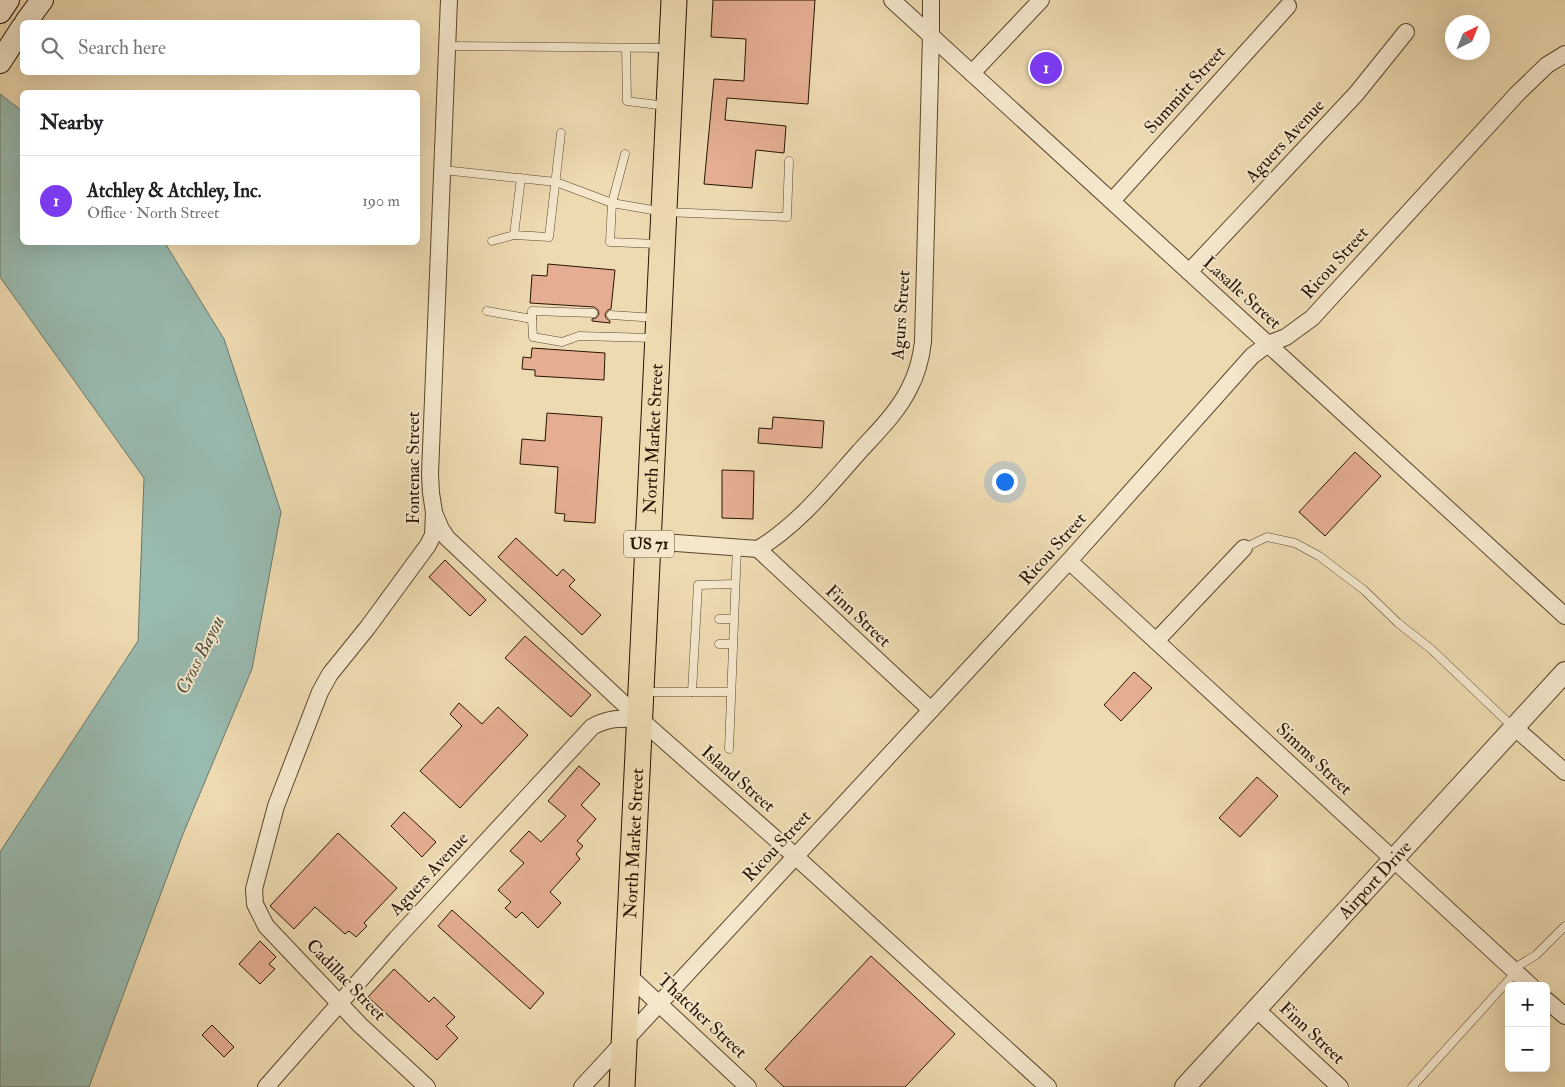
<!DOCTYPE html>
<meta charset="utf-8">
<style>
body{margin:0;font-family:"IM FELL Double Pica",serif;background:#f6f6f6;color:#202124}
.controls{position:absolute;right:15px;bottom:15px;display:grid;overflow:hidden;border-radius:8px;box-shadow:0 5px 20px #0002}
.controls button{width:45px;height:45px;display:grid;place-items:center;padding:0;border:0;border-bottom:1px solid #e0e0e0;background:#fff;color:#202124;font:25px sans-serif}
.compass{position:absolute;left:1445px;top:15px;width:45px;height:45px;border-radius:50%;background:#fff;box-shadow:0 5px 20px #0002;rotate:43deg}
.you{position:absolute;left:1004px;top:481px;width:18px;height:18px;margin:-12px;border:4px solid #fff;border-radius:50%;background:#1a73e8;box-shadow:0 0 0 8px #1a73e833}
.badge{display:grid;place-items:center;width:32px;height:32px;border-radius:50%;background:#7c3aed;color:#fff;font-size:16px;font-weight:700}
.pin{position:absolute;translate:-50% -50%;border:2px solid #fff;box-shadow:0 1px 5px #0006}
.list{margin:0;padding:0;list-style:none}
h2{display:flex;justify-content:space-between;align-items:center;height:65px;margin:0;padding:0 20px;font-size:21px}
h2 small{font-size:16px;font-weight:400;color:#757577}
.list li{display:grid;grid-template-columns:32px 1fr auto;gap:15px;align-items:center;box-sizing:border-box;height:90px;padding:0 20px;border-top:1px solid #e0e0e0}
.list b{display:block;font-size:19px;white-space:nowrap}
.list p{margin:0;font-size:16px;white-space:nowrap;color:#757577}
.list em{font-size:16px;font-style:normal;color:#757577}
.icon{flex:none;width:28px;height:28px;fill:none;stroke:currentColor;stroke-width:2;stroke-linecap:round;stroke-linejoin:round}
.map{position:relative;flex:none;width:1565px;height:1087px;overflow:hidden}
.search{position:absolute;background:#fff;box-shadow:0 5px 20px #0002;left:20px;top:20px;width:400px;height:55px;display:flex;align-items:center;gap:12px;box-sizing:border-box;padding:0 18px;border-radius:8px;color:#757577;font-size:19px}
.panel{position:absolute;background:#fff;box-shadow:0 5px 20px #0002;left:20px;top:90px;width:400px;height:155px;border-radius:8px}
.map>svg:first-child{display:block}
.water{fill:#99baaf;stroke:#6b7869}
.building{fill:#e5ae92;stroke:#271401}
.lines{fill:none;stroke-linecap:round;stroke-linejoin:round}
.service-casing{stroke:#59462d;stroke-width:9}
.minor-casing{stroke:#59462d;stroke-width:18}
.tertiary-casing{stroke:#59462d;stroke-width:22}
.secondary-casing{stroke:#271401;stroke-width:24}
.primary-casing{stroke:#271401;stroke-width:27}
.service{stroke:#f4e7cc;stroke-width:8}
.minor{stroke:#f4e7cc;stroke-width:16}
.tertiary{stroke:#f4e7cc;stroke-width:20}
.secondary{stroke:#f4e7cc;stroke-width:22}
.primary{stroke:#eedab1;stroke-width:25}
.labels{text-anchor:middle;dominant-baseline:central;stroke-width:4;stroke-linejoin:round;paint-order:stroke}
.shield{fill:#f4e7cc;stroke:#64533e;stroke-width:1}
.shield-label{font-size:16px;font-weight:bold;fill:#271401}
.street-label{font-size:18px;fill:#271401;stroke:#f4e7cc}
.water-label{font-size:19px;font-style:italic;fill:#4f4e3e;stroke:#f4e7cc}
</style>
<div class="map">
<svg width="1565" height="1087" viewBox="0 0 1565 1087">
<rect width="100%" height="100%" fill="#eedab1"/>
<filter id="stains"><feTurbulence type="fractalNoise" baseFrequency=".004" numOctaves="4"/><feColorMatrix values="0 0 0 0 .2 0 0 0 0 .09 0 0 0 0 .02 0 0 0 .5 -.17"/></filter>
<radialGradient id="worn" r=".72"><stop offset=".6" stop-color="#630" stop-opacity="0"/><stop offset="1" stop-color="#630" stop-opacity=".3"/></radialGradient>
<polygon class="water" points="0,94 22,111 22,242 165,243 224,339 281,512 252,669 183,834 89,1087 0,1087 0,852 138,641 144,478 0,277"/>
<g class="building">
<polygon points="713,0 815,0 808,104 727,98 725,120 786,126 784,153 756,150 752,188 704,184 714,79 744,81 746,39 711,37"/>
<polygon points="548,264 615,270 611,309 608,310 605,314 606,318 610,321 610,323 592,321 592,319 596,318 599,314 598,310 594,307 530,303 532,275 547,276"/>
<polygon points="532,348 605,353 604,380 535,376 535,370 522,369 523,357 531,358"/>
<polygon points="547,413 602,417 595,523 564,521 565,514 555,513 558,467 520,464 522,439 545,441"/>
<polygon points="773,417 824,421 822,448 758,443 759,428 772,429"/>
<polygon points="1355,452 1381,476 1325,536 1299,512"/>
<polygon points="722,470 754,471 753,519 722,518"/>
<polygon points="516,538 557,576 563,569 575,580 569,586 601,615 582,635 498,557"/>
<polygon points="445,560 486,600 470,616 429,577"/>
<polygon points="525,636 591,695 571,717 505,658"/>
<polygon points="1134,672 1152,688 1121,721 1104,705"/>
<polygon points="459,703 482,724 498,707 528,735 460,808 420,771 462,726 450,714"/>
<polygon points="579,766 600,784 581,805 596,819 577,841 583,846 576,854 580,859 550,892 561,903 538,928 522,912 516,918 505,908 511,902 498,890 524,863 510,851 529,831 541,842 566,816 548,801"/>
<polygon points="1257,777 1278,796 1240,837 1219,818"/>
<polygon points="404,812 436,842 422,857 391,826"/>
<polygon points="338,833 397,888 364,923 367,926 356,937 349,931 345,934 315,907 294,929 270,906"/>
<polygon points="452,910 544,993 530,1009 438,926"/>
<polygon points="260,941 276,957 269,964 275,969 260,984 239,964"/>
<polygon points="871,956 955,1034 905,1087 784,1087 765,1069"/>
<polygon points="394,969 429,1002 434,997 455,1017 446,1026 458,1038 437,1060 368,997"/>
<polygon points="212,1025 234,1047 224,1057 202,1035"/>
</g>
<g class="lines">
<defs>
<g id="service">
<polyline points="448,46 667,48"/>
<polyline points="626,48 627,101 666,106"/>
<polyline points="625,154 612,203 610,242 658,244"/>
<polyline points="443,170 556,182 612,203 664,212 787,217 789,161"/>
<polyline points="521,178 514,235 549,237 561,133"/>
<polyline points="492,241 514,235"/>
<polyline points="487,311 532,319 533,337 562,342 579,336 654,338"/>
<polyline points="611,315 656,318"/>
<polyline points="532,319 532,311 593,313"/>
<polyline points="1244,548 1267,537 1295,543 1319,556 1364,590 1398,623 1431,649 1513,727"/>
<polyline points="719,619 733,619"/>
<polyline points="719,644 732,644"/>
<polyline points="645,692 730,692"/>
<polyline points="692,692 698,585 735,584"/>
<polyline points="729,749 737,547"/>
<polyline points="1513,969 1536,955 1565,926"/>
<polyline points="1412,1087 1516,972"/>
</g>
<g id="minor">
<polyline points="892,0 1565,616"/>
<polyline points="972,73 1041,0"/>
<polyline points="1112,201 1288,6"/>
<polyline points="1189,272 1356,94 1406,32"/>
<polyline points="435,515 441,529 447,538 640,719 795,856 1048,1087"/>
<path d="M649,541L758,549C799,524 828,487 859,452C877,432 897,413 909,389C917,374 921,359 923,342L931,35V0"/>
<polyline points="758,549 931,710"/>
<polyline points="1069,561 1531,986"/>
<polyline points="1156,641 1244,548"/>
<polyline points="1514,727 1565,772"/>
<polyline points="628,975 748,1087"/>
<polyline points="1546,1000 1565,1016"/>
<polyline points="1256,1009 1340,1087"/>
<path d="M266,1087L397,938L592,727C610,717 620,719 640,719"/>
<polyline points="427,1087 360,1025 266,926 255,904 254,889 276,806 320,692 330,674 368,627 428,545 433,535 434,512 431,493 430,474 449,0"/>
<polyline points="582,1087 1069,561 1252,356 1268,344 1286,337 1312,318 1517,94 1547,65 1565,54"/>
</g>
<g id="tertiary">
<path id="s1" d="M1185,1087L1565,672"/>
</g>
<g id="secondary">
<polyline points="0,12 8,0"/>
<polyline points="26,22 42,0"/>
<polyline points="0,62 22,28"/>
</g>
<g id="primary">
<path id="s2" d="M622,1087L674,0"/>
</g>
</defs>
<use href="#service" class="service-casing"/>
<use href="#minor" class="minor-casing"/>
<use href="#tertiary" class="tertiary-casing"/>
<use href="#secondary" class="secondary-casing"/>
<use href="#primary" class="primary-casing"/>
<use href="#service" class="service"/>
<use href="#minor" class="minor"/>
<use href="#tertiary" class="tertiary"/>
<use href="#secondary" class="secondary"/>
<use href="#primary" class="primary"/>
</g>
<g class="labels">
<rect class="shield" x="624" y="530.5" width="50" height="27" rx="4"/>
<g class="shield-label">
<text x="649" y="544">US 71</text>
</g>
<g class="street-label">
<text transform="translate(1185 90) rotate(-48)">Summitt Street</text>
<text transform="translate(1285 141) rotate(-47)">Aguers Avenue</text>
<text transform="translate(1335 263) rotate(-48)">Ricou Street</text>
<text transform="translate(1242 293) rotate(42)">Lasalle Street</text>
<text transform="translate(901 315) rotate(-86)">Agurs Street</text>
<text stroke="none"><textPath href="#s2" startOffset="649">North Market Street</textPath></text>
<text transform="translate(413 468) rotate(-90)">Fontenac Street</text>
<text transform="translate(1053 549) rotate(-48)">Ricou Street</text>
<text transform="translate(858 616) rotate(43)">Finn Street</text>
<text transform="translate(1314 759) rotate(43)">Simms Street</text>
<text transform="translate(738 779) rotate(41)">Island Street</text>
<text stroke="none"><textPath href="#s2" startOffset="244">North Market Street</textPath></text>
<text transform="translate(777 846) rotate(-47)">Ricou Street</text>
<text transform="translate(429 874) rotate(-47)">Aguers Avenue</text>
<text stroke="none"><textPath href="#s1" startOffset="281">Airport Drive</textPath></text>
<text transform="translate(346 980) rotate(46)">Cadillac Street</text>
<text transform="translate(702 1016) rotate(43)">Thatcher Street</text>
<text transform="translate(1312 1033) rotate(43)">Finn Street</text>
</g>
<g class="water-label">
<text transform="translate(200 655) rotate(-63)">Cross Bayou</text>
</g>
</g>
<rect width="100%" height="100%" filter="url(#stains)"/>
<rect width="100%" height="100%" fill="url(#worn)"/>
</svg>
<div class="controls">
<button>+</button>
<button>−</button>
</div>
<svg class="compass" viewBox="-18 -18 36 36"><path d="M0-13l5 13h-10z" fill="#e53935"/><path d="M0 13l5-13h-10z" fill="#757577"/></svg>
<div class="you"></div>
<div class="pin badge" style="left:1046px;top:68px">1</div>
<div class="search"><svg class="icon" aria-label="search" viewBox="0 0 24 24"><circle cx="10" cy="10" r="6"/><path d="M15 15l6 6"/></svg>Search here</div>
<section class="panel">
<h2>Nearby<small></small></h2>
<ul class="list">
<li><span class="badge">1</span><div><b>Atchley &amp; Atchley, Inc.</b><p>Office · North Street</p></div><em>190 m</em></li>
</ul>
</section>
</div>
